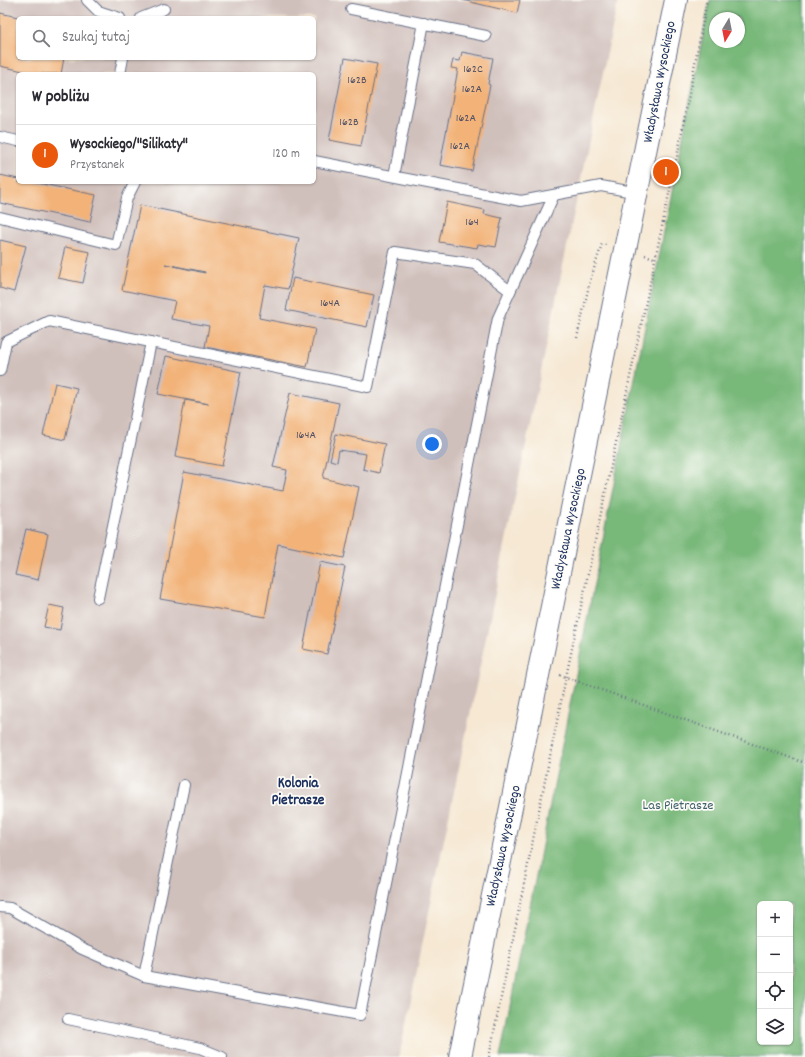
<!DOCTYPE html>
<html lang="pl">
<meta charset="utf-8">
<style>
body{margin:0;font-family:Dekko,sans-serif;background:#f7f7f7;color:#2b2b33}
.controls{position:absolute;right:12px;bottom:12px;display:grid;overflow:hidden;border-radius:6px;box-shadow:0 1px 3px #0004}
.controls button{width:36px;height:36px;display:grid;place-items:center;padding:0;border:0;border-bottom:1px solid #e1e1e2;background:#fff;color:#2b2b33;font:20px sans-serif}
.compass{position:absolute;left:709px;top:12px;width:36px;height:36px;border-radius:50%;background:#fff;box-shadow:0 1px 3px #0004;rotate:190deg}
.you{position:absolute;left:432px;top:444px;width:14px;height:14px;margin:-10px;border:3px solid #fff;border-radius:50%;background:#1a73e8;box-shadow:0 0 0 6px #1a73e833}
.badge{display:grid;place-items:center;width:26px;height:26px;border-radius:50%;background:#ea580c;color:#fff;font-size:13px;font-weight:700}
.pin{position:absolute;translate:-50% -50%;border:2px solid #fff;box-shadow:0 1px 4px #0006}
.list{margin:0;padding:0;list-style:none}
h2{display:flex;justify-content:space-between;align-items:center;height:52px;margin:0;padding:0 16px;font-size:17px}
h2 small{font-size:13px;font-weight:400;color:#7c7c81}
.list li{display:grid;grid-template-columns:26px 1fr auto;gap:12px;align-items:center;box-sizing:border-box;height:60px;padding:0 16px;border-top:1px solid #e1e1e2}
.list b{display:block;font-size:15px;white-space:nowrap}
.list p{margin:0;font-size:13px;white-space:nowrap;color:#7c7c81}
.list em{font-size:13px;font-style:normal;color:#7c7c81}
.icon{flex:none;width:22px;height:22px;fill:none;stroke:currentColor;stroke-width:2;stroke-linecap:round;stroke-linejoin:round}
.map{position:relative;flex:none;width:805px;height:1057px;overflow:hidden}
.search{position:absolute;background:#fff;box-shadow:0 1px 3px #0004;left:16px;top:16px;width:300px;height:44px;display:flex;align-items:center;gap:10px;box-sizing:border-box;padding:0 14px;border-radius:6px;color:#7c7c81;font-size:15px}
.panel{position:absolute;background:#fff;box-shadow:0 1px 3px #0004;left:16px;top:72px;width:300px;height:112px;border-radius:6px}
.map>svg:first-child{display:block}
.industrial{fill:#d0c0bc;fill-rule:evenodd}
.forest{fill:#78b879;stroke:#4a746c;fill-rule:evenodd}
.building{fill:#f2b278;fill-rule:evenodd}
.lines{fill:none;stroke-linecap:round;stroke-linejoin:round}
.lane-casing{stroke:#687087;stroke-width:12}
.secondary-casing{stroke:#687087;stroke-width:24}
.path{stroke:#687087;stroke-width:2.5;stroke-dasharray:1 3;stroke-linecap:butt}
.lane{stroke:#fff;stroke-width:10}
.secondary{stroke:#fff;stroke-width:22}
.labels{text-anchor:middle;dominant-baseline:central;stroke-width:3.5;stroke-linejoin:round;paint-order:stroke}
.number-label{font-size:12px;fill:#515064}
.street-label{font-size:14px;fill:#1b2f5e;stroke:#fdfcf7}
.park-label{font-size:14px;fill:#40616c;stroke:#fdfcf7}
.neighbourhood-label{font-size:15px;font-weight:bold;fill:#1b2f5e;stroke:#fdfcf7}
</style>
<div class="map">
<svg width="805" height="1057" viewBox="0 0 805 1057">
<rect width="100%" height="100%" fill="#fdfcf7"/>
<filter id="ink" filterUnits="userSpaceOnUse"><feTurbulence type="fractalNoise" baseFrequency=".025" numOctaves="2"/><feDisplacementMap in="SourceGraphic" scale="8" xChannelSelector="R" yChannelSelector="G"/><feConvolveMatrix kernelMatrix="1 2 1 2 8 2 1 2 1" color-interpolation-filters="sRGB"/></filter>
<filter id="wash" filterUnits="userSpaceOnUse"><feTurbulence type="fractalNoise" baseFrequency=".012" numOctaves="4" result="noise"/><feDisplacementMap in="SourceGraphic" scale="16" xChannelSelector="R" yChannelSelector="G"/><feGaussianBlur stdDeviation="0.9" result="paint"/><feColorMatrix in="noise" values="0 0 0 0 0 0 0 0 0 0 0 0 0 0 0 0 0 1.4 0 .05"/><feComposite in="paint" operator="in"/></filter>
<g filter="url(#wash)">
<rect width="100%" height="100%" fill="#f6e8d3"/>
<path class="industrial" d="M0,0H618L399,1057H0ZM18,18H314V58H18ZM18,74H314V182H18Z"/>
<path class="forest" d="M710,0H805V1057H500ZM715,18H739V42H715ZM760,904H790V1042H760Z"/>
<g id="blocks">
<g class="building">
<polygon points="462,0 520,0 517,13"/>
<polygon points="0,13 18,17 18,58 64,58 61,74 37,74 0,66"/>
<polygon points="462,52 493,58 488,84 490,85 472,171 440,165 458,69 451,68 453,60 460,61"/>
<polygon points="345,58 377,64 361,146 329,140"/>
<polygon points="0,175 18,179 18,182 33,182 96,195 90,222 0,203"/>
<polygon points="447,202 485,210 484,214 502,218 496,247 478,244 477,248 439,242"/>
<path d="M140,205L299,238L288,289L265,285L259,318L315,329L307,367L205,347L209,326L171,319L175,301L122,290ZM165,264L205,272V273Z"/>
<polygon points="0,240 26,246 14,292 0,288"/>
<polygon points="65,247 90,252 83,283 58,278"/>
<polygon points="293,278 374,295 367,327 286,310"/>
<polygon points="166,356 241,372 222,466 175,457 185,400 209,404 158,394"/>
<polygon points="55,383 77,388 65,440 43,435"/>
<polygon points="290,393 339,403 323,478 359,487 344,558 278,544 265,617 160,599 184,472 283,491 287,470 273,467"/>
<polygon points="336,434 385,444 379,473 363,469 366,454 339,450 337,462 330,460"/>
<polygon points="26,529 48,534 38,580 15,575"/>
<polygon points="320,562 345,567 327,654 303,649"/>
<polygon points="49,605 64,608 60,630 44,627"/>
</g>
</g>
</g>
<g filter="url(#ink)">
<use href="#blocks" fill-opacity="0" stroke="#687087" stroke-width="1"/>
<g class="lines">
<defs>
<g id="lane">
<polyline points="87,0 98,11 120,18"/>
<polyline points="351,9 486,36"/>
<polyline points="141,18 164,9"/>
<polyline points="120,74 123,58"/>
<polyline points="0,137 18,141"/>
<polyline points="314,161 521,201 601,186 638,193"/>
<polyline points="394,176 424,23"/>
<polyline points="0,217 116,245 127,198 135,182"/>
<polyline points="0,371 6,342 49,321 368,387 395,252 475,264 510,291"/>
<polyline points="98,598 151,342"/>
<polyline points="184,785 144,976 360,1015 498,318 554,195"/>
<polyline points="0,907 10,908 82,949 144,976"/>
<polyline points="68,1019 200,1048 222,1057"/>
</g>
<polyline id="secondary" points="460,1057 676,0"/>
</defs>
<use href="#lane" class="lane-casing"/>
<use href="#secondary" class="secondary-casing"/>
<g class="path">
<polyline points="645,255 654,258"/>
<polyline points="577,338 590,281 602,244 606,245"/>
<polyline points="560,675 805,763"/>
<polyline points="489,1057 566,677 679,147 707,0"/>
</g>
<use href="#lane" class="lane"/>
<use href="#secondary" class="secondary"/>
</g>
</g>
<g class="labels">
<g class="number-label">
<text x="473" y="69">162C</text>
<text x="357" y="80">162B</text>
<text x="472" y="89">162A</text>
<text x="466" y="118">162A</text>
<text x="349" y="122">162B</text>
<text x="460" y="146">162A</text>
<text x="472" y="222">164</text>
<text x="330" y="303">164A</text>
<text x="306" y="435">164A</text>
</g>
<g class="street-label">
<text transform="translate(660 82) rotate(-79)">Władysława Wysockiego</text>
<text transform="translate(569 529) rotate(-78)">Władysława Wysockiego</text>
<text transform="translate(504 846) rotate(-78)">Władysława Wysockiego</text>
</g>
<g class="park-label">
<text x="678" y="806">Las Pietrasze</text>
</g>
<g class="neighbourhood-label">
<text x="298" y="784">Kolonia<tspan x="298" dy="17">Pietrasze</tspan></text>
</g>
</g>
</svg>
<div class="controls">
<button>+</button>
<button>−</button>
<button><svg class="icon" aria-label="locate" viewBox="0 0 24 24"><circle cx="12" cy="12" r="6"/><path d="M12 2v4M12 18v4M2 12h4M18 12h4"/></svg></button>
<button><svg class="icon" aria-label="layers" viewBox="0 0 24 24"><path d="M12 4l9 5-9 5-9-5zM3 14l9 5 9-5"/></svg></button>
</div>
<svg class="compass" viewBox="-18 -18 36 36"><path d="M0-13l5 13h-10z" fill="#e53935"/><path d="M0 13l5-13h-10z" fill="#7c7c81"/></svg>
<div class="you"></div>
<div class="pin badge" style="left:666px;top:172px">1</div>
<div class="search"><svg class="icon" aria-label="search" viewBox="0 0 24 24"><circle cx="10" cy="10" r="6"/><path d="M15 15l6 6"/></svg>Szukaj tutaj</div>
<section class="panel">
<h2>W pobliżu<small></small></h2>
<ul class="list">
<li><span class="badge">1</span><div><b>Wysockiego/&quot;Silikaty&quot;</b><p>Przystanek</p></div><em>120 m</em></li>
</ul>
</section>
</div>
